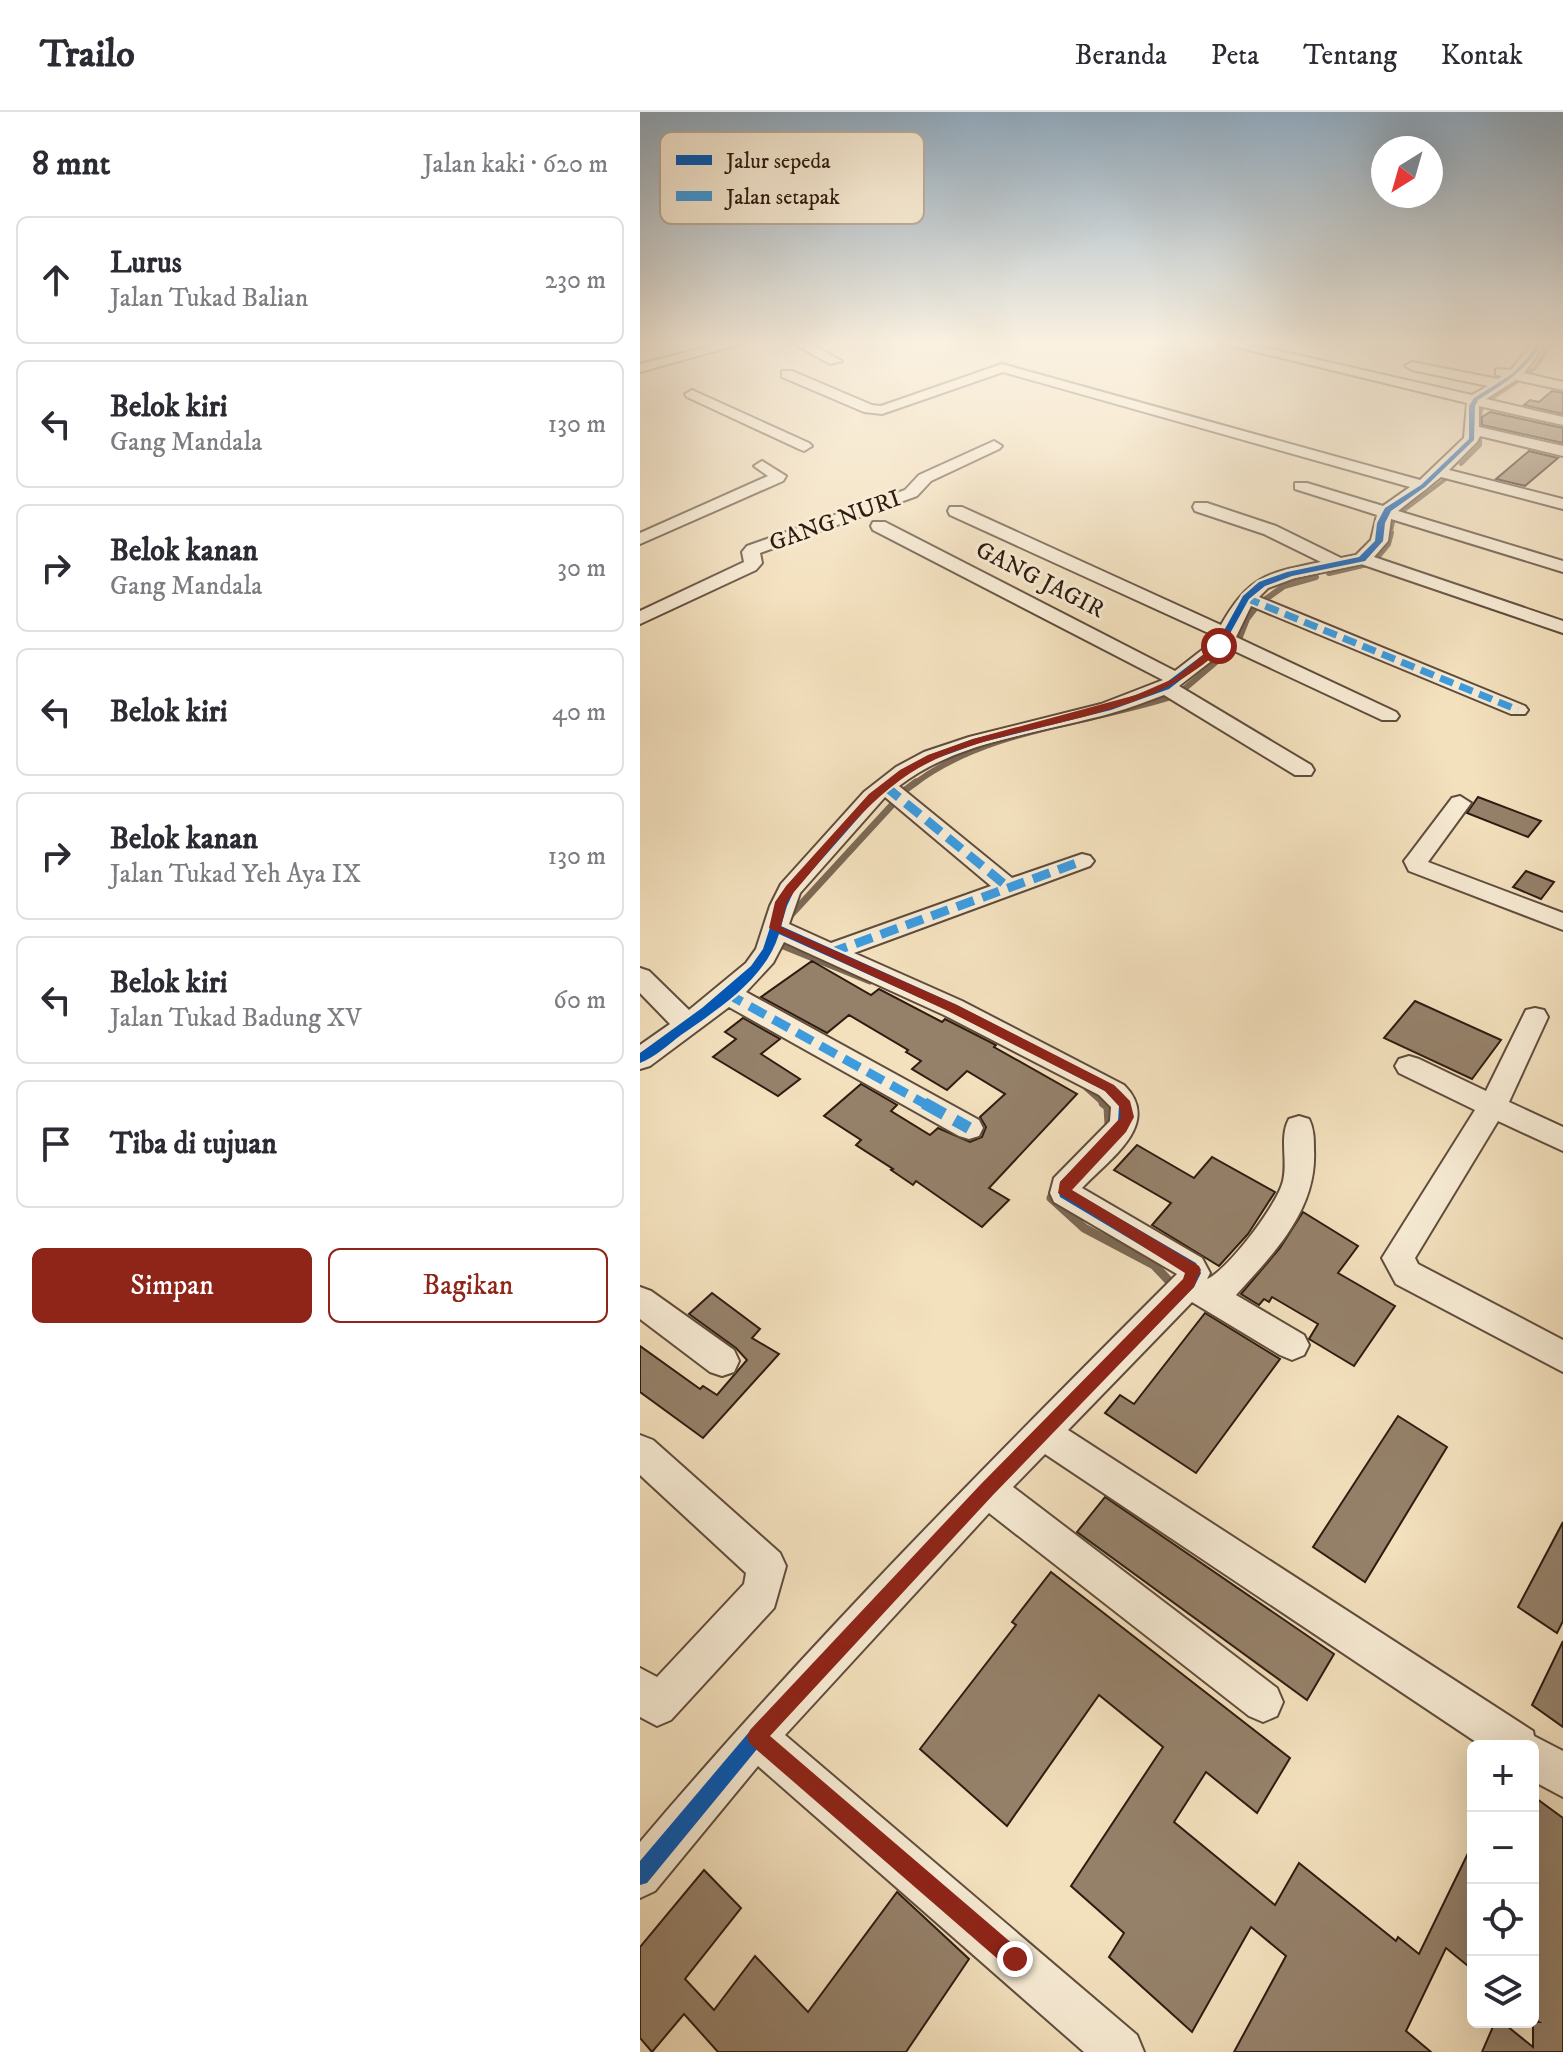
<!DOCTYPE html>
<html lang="id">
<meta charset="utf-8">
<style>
body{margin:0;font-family:"IM FELL DW Pica",serif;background:#f7f7f7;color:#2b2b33}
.controls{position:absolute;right:24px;bottom:24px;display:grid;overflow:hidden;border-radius:12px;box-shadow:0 8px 32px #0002}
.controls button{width:72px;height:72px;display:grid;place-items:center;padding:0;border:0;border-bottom:2px solid #e1e1e2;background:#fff;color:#2b2b33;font:40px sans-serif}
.compass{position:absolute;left:731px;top:24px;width:72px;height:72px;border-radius:50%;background:#fff;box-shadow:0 8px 32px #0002;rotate:217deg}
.stop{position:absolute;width:24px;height:24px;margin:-18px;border:6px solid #8f2418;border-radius:50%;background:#fff}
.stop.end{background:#8f2418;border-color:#fff;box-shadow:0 2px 8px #0008}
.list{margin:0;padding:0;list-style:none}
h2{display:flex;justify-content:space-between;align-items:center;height:104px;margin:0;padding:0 32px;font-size:34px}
h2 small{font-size:26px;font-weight:400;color:#7c7c81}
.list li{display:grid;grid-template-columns:52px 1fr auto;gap:24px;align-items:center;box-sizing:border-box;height:128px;margin:0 16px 16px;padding:0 16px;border:2px solid #e1e1e2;border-radius:12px}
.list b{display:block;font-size:30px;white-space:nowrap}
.list p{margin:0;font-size:26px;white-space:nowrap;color:#7c7c81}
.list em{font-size:26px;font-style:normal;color:#7c7c81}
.actions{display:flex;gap:16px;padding:24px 32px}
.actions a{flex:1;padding:18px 0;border:2px solid #8f2418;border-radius:12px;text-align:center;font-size:28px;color:#8f2418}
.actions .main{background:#8f2418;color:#fff}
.icon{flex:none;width:44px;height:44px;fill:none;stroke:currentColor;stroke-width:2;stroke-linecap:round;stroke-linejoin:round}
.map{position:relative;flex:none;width:923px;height:1940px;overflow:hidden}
header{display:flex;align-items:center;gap:48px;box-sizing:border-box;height:112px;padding:0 40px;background:#fff;border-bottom:2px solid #e1e1e2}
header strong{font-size:38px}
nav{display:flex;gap:44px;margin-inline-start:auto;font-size:28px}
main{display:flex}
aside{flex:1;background:#fff}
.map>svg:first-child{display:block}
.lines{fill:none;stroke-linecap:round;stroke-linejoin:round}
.stream-far3{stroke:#7c6955;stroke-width:4}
.stream-far2{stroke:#7c6955;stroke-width:6}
.stream-far1{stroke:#7c6955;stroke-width:7}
.stream{stroke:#7c6955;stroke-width:9}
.building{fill:#95816a;stroke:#2f1b11;stroke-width:2}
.minor-casing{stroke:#604c3c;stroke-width:4}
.minor{fill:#f7ebd4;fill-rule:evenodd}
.quiet-far3{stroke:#3d9bde;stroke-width:5;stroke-dasharray:11 5;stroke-linecap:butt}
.quiet-far2{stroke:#3d9bde;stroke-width:7;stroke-dasharray:14 7;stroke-linecap:butt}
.quiet-far1{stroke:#3d9bde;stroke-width:9;stroke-dasharray:18 9;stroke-linecap:butt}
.quiet{stroke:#3d9bde;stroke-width:12;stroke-dasharray:23 12;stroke-linecap:butt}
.cycleway-casing{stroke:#f7ebd4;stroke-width:5}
.cycleway{fill:#0057b8;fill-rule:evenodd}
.route{fill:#8f2418}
.labels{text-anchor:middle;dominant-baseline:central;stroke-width:6;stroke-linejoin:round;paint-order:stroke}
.far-street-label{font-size:24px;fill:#2f1b11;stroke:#f7ebd4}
.key{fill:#f7ebd4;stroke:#bbad9a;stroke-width:2}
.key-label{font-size:22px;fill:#2f1b11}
</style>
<header>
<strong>Trailo</strong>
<nav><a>Beranda</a><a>Peta</a><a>Tentang</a><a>Kontak</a></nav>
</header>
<main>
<aside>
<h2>8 mnt<small>Jalan kaki · 620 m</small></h2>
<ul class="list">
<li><svg class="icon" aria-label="ahead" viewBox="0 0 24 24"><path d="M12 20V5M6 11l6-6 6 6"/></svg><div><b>Lurus</b><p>Jalan Tukad Balian</p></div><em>230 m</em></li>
<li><svg class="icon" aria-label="left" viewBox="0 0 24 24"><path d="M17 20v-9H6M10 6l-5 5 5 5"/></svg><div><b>Belok kiri</b><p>Gang Mandala</p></div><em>130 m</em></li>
<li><svg class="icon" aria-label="right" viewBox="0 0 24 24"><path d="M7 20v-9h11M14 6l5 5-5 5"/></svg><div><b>Belok kanan</b><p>Gang Mandala</p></div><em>30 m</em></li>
<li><svg class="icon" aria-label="left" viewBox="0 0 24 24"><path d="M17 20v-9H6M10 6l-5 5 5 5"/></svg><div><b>Belok kiri</b></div><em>40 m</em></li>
<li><svg class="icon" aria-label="right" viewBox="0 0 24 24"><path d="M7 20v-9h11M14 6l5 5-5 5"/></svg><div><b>Belok kanan</b><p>Jalan Tukad Yeh Aya IX</p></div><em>130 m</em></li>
<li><svg class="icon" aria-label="left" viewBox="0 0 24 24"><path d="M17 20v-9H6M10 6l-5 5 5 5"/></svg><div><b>Belok kiri</b><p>Jalan Tukad Badung XV</p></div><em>60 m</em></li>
<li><svg class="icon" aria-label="arrive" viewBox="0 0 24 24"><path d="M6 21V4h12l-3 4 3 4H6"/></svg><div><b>Tiba di tujuan</b></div></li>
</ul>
<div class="actions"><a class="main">Simpan</a><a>Bagikan</a></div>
</aside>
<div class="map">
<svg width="923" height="1940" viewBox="0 0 923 1940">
<rect width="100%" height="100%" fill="#f3e0bd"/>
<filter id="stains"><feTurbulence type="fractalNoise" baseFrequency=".0025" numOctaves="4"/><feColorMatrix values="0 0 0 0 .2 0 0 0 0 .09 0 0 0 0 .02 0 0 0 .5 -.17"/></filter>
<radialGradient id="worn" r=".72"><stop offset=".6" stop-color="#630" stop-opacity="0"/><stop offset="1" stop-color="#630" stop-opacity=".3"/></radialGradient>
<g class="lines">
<g class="stream-far3">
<polyline points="885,263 895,256 911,233"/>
<polyline points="851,287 879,268"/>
<polyline points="838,316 842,294"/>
<polyline points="821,352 840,333 840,323"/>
<polyline points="763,399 807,366"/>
<polyline points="750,423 754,406"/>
</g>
<g class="stream-far2">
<polyline points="734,449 748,432 751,421"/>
<polyline points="689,461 727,452"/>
<polyline points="623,489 644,474 676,465"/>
<polyline points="598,530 607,507 617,494"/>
<polyline points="543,578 589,539"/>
<path d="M274,672C345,618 445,612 528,586"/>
</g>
<g class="stream-far1">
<polyline points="264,679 276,670"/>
<polyline points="149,805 252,693"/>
<polyline points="144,823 141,833 230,869"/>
<polyline points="447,976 466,993"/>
</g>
<g class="stream">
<polyline points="463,991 468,995 469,1012"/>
<polyline points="415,1077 411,1086 444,1116 514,1153 531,1171 531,1179"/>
</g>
</g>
<g class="building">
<polygon points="912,279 923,281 923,302 884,293 890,288 899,290"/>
<polygon points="850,300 923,316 923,331 842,313 842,305"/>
<polygon points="889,339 918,346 885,374 856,367"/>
<polygon points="838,685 901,709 888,725 827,701"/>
<polygon points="886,759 914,770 901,787 873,775"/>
<polygon points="172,849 231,883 239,877 302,910 305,907 356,933 354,935 437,982 349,1076 369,1088 342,1115 276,1069 273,1073 251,1058 253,1057 216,1033 221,1028 184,1004 221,972 257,993 251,999 290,1023 298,1016 330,1030 342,1025 346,1015 340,1005 365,982 327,959 307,978 272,957 281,949 266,940 268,938 209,903 187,921 121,885"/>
<polygon points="775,889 861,928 832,967 744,926"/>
<polygon points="103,906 140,927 121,942 160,967 138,984 73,945 96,927 85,920"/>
<polygon points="497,1033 554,1066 572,1045 635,1080 608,1122 579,1154 512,1113 531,1091 474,1058"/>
<polygon points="663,1100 718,1134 698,1161 755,1194 714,1254 669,1227 678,1212 632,1185 629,1190 624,1187 619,1193 601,1182 640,1136"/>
<polygon points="72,1181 120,1217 112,1226 139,1242 63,1326 0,1280 0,1234 60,1277 63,1274 77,1283 107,1248 96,1236 49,1202"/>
<polygon points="565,1201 640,1247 556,1361 465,1301 480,1283 494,1292"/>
<polygon points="758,1304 807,1335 725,1470 673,1435"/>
<polygon points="465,1385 694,1542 667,1588 437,1420"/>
<polygon points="923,1410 923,1509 917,1521 878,1495"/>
<polygon points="411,1460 650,1646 617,1701 566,1660 534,1710 635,1793 659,1751 756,1829 758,1825 779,1842 833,1731 833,1858 806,1836 766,1919 791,1940 594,1940 646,1844 611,1815 552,1920 469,1845 484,1821 431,1774 523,1635 459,1583 367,1714 280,1637 376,1513 372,1510"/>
<polygon points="923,1529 923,1615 892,1593"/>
<polygon points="893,1684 923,1706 923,1940 842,1940 855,1910 862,1910 893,1935 893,1910 899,1910 893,1906"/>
<polygon points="64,1758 101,1796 45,1867 74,1898 115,1844 168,1900 257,1780 329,1847 266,1940 78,1940 44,1902 12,1940 0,1926 0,1835"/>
</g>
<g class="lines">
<defs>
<g id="minor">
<polygon points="89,229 111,229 0,260 0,252"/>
<polygon points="148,229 165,229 202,249 190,252"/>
<path d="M572,229H596L832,283L848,274L772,258L765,254L772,250L858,267L862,264L856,263V257L871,258L894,229H908L884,261L923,270V278L876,268L846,287L923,305V313L839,294V315L923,334V344L840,324L837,330L809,358L923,387V397L801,365L758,399L923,449V460L751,407L748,429L734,445L923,509V521L721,452L655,466L628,476L619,485L885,594L888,598L885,602H871L611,494L596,525L756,600L759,604L756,608H742L588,536L539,574L671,653L674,658L671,663H655L524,583C507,589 490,596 472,601C402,621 318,628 259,674L372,766L442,742L450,744L454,749L450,754L214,841L322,889L484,973C523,1012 469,1047 442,1076L562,1146L570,1161L567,1167C587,1159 638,1092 643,1069C648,1049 639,1025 649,1007L659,1004L669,1007C674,1017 674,1027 674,1038C677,1098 634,1141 596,1183L664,1223L669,1233L664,1243L652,1248L640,1243L552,1190L428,1318L893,1619L894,1624L923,1639V1685L893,1669V1634H842L405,1342L373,1375L637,1576L643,1590L637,1604L623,1610L609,1604L349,1401L145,1623L497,1923L504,1940H444L118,1654L15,1779L0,1786V1730C169,1531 352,1347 537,1162L414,1090L410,1081L414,1066L470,1009L471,995L459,983L304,903L144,830L133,851L106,880L339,1008L343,1016L339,1024L329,1027L319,1024L89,895L10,954L0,957V933L30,912L0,881V856L9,859L49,898L106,851L116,837L130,794L141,772L224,680L256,655L284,640L329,625L461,592L523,568L233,418L231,414L233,410H245L535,559L571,531L575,524L310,403L308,399L310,395H322L581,513C610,463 627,461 681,450L624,422L555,399L553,395L555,391H567L636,414L701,446L716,443L731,428L737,403L655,377V371H667L743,394L770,375L363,260L242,302L224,300L142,265V259H152L232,293L241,294L362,252L780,368L824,326L827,291ZM245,685L351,774L191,831L149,812L160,781Z"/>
<polygon points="52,278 169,331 172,334 164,339 159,337 47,285 45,282"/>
<polygon points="354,329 362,334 359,337 291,369 277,384 120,441 122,451 116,458 0,512 0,499 104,450 102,440 107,434 265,378 279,363"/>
<polygon points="122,349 146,364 143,369 0,432 0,421 128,364 114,354"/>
<polygon points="820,684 831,691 788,750 923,801 923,818 769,759 764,749 768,744 812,686"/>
<polygon points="895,896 904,898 908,905 869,990 923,1015 923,1039 858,1009 775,1146 778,1152 923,1228 923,1260 756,1172 742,1146 835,998 759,961 755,954 759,947 769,944 779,947 846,979 886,898"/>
<polygon points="0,1175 11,1179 94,1238 99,1249 94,1260 82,1264 70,1260 0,1207"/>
<polygon points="0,1323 13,1328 140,1441 146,1454 134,1496 31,1608 17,1614 0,1605 0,1556 17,1565 104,1472 106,1461 0,1363"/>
</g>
</defs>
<use href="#minor" class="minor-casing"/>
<use href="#minor" class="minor"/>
<polyline class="quiet-far3" points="901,229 923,234"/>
<polyline class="quiet-far2" points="606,486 878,598"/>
<g class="quiet-far1">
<polyline points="245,674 369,776"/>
<polyline points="190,841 442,749"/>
<polyline points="86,881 287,993"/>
</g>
<polyline class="quiet" points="284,991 329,1016"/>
<defs>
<path id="cycleway" d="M898,229H904C886,258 867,270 838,288L835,294L834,328L785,375L751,399L745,411L743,429L725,449L652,464L625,474L609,487L582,536L529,577L471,598L339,631L295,647L267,662L235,687L154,779L147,794L141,814L317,893L473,973C491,988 497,997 485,1019L431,1076V1078L556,1151L561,1161L554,1175L352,1382L122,1631L7,1771L0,1773V1749L110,1619L342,1372L544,1167L547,1161L420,1085L419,1081L420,1070L478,1010L479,994L465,979L309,899L139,822C125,868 78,897 41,923C28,933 15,945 0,951V941L62,896L111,854L123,837L137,794L146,775L229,683L261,658L289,643L333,627L465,594L523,573L576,533L603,484L619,470L647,460L719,445L735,429L737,411L745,396L781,373L829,327V294L834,286L872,262L889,244Z"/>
</defs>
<use href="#cycleway" class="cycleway-casing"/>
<use href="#cycleway" class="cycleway"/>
</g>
<linearGradient id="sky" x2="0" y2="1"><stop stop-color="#91abc0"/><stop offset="0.46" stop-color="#faf1e1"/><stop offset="1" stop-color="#faf1e1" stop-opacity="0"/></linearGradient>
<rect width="923" height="501" fill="url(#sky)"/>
<path class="route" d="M576,532L584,534C508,611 390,606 296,647C236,674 196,732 154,780L147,790L141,815L317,893L474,973L490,989L494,1005L486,1020L432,1078L559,1154L561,1158L554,1175L353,1383L130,1624L382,1840L385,1847L382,1855L375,1858L367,1855L110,1632L107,1625L110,1618L341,1372L543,1167L545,1161L418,1081L420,1070L481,1005L479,994L465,979L308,899L129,816L135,790L146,774L229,682L260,658L288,643L333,627L496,583L535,566Z"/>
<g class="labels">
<g class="far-street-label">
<text transform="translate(195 409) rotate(-20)">GANG NURI</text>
<text transform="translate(400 468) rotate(27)">GANG JAGIR</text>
</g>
</g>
<rect x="20" y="20" width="264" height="92" rx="12" class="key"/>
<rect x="36" y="43" width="36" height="10" fill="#0057b8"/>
<rect x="36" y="79" width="36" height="10" fill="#3d9bde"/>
<g class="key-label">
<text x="86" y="56">Jalur sepeda</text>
<text x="86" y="92">Jalan setapak</text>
</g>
<rect width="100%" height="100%" filter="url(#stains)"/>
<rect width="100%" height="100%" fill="url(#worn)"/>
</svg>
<div class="controls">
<button>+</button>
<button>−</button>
<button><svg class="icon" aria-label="locate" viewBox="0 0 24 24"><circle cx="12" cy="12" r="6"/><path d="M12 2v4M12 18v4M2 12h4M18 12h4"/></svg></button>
<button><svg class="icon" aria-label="layers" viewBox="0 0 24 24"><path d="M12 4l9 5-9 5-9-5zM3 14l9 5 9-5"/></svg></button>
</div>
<svg class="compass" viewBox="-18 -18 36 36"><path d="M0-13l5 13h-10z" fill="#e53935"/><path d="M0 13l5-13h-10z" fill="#7c7c81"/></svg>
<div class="stop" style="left:579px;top:534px"></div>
<div class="stop end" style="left:375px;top:1847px"></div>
</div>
</main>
